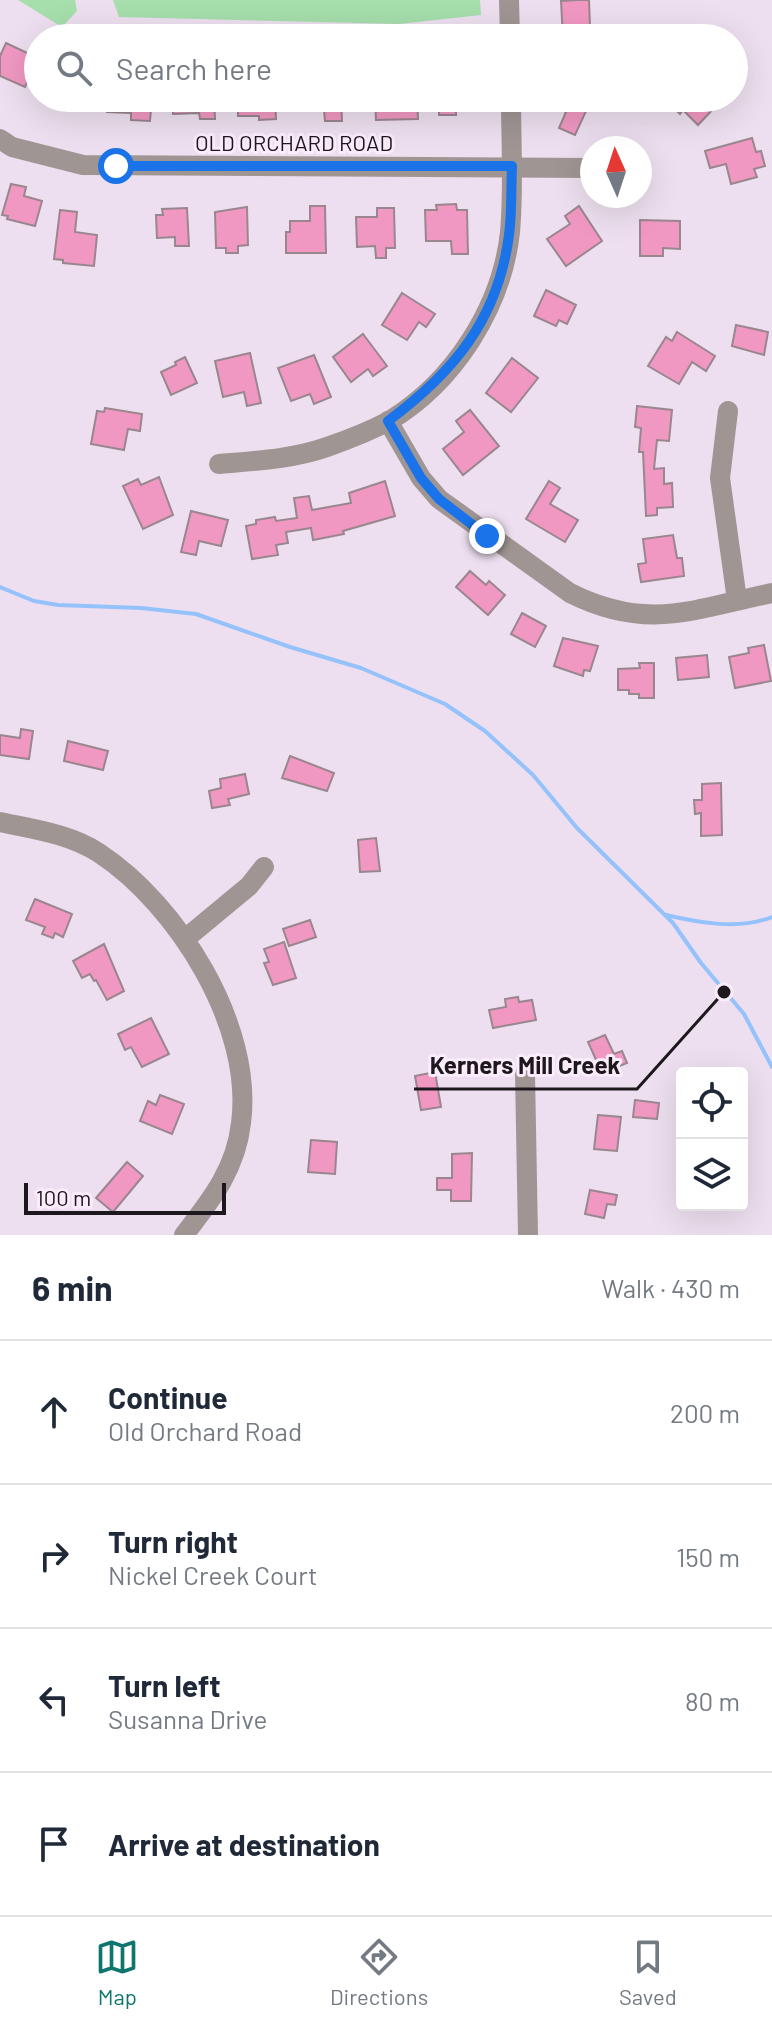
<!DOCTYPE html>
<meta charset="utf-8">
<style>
body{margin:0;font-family:Barlow,sans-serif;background:#f6f6f7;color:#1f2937}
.controls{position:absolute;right:24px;bottom:24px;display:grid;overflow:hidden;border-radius:8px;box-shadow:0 8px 32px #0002}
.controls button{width:72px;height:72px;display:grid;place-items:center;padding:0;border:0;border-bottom:2px solid #e0e1e3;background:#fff;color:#1f2937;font:40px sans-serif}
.compass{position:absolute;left:580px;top:136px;width:72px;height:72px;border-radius:50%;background:#fff;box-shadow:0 8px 32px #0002;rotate:357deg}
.scale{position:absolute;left:24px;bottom:20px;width:202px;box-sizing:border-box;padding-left:8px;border:4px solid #1d181e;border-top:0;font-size:22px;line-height:28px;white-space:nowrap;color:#1d181e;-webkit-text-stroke:6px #fbecfc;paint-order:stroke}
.stop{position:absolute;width:24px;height:24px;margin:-18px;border:6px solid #1a73e8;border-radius:50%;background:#fff}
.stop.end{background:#1a73e8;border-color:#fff;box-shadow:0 2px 8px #0008}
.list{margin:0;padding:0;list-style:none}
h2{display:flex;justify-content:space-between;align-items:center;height:104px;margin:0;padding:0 32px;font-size:34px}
h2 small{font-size:26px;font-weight:400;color:#747a83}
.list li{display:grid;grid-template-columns:52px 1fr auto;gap:24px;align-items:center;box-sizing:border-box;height:144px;padding:0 32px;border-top:2px solid #e0e1e3}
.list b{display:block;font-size:30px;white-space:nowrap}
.list p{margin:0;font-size:26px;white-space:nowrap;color:#747a83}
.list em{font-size:26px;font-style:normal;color:#747a83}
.icon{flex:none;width:44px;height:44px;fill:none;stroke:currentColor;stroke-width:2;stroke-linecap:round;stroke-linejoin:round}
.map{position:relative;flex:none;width:772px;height:1235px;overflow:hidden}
.search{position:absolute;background:#fff;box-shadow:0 8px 32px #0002;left:24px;right:24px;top:24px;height:88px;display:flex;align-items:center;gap:20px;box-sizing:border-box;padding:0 28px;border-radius:44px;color:#747a83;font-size:30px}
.sheet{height:680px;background:#fff}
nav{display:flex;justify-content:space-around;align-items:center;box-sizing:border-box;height:112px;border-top:2px solid #e0e1e3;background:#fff;font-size:22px;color:#747a83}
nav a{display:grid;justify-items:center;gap:4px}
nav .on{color:#0f766e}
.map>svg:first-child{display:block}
.green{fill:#a6deac}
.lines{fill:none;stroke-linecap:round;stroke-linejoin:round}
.stream{stroke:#96c2fc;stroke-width:4}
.building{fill:#f198c2;stroke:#99868e;stroke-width:2}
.minor{stroke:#9f9694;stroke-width:20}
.route{stroke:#1a73e8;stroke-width:10}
.labels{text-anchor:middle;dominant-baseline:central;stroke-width:6;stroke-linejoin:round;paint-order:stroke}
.street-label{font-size:22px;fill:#1d181e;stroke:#fbecfc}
.leader{fill:none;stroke:#1d181e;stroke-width:3}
.callout-dot{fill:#1d181e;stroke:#fbecfc;stroke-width:3}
.callout-label{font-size:24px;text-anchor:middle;font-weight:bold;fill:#1d181e;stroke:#fbecfc;stroke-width:6;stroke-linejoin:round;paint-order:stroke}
</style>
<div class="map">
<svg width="772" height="1235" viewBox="0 0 772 1235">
<rect width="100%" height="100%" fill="#eddfef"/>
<g class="green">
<polygon points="18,0 75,0 77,11 62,27"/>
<polygon points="113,0 480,0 481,15 399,24 119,17"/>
</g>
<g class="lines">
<g class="stream">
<polyline points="0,587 34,601 58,605 141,608 196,614 290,647 361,668 445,704 485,731 533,775 577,828 673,923 701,963 744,1014 772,1067"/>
<path d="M666,915C700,923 739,930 772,917"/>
</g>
</g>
<g class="building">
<polygon points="579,0 589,0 590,26 597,25 597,36 563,38 561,1"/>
<polygon points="6,43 38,58 25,87 0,76 0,56"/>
<polygon points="108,98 152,98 150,121 131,120 131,113 107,112"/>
<polygon points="173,98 214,98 215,119 200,119 199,113 173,114"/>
<polygon points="238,98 275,98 276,119 259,120 259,116 238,116"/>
<polygon points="298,98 341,98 342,121 325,121 324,110 299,110"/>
<polygon points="375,98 417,98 418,119 376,120"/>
<rect x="439" y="98" width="17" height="17"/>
<polygon points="556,98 592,98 575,135 559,128 566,112 553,106"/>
<polygon points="664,98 708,98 716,106 698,125 683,110 680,114"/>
<polygon points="752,138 756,152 761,151 765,166 754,169 757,177 731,184 726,164 710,168 705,151"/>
<polygon points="11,184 26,187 24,196 42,201 35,226 7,219 8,216 2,215"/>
<polygon points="456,204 457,210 467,210 468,254 452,254 451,241 426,241 425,210 437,210 436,205"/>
<polygon points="310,206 325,206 326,253 286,253 286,232 290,232 290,221 310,221"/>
<polygon points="579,206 602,241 566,266 547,239 570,224 565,216"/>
<polygon points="247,207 248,245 238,246 238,253 226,253 226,248 216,248 215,212"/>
<polygon points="187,208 189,246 175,246 175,237 157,238 156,215 163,215 162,209"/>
<polygon points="377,208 394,208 395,248 386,248 386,258 376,258 375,246 357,247 356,217 377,217"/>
<polygon points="60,210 77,212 75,232 97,235 94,266 63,263 63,260 54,259"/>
<polygon points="640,220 680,221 680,249 663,248 663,256 640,256"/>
<polygon points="546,290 576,305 567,324 559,320 556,326 534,316"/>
<polygon points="402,293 435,314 426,327 419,322 407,340 382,325"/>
<polygon points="736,325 768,332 764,355 732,346"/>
<polygon points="677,332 715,356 706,371 692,362 679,384 648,366 666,337 672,341"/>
<polygon points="363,334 387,366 373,376 368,369 351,382 333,357"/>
<polygon points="250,353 261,403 247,406 244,392 223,397 215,361"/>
<polygon points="314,355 331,397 314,404 310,394 291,401 278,368"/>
<polygon points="185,357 197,383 171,395 161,372 176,365 175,362"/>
<polygon points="512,358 538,378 511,412 486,393"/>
<polygon points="637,406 672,410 669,441 657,440 654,469 664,468 664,484 672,483 673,507 657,508 657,515 646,516 643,452 639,452 641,428 635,427"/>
<polygon points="105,408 142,414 140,431 128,429 124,450 91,444 97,411 104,412"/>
<polygon points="470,410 499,446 463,475 443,449 464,432 456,421"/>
<polygon points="159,477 173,515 143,529 123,486 138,479 141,485"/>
<polygon points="385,481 395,516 343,531 344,534 313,540 311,528 286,532 288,543 276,545 278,555 252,559 246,526 256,524 256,520 275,517 276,521 297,518 294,498 309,496 312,510 351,503 349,493"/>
<polygon points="549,481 560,488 550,504 578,520 565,542 526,519"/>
<polygon points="191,511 228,520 221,546 199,541 196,555 181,552"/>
<polygon points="673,535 677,558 682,558 684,576 641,582 638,564 646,563 643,539"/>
<polygon points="470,571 486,585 489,581 505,595 488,615 456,587"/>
<polygon points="522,613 546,626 535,647 511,634"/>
<polygon points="563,638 598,646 590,671 584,670 583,676 554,666"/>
<polygon points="764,645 771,681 735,688 729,657 749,653 748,648"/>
<polygon points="707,655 709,677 678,680 676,658"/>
<polygon points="639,663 654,663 654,698 639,698 639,694 629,694 629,690 618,690 618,669 640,668"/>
<polygon points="21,729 33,731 29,759 0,755 0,735 20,738"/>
<polygon points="68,741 108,751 103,770 64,761"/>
<polygon points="290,756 334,773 327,791 282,778"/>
<polygon points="245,774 249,794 228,799 230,805 212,808 209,791 221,788 220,779"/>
<polygon points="721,783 722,835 701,836 701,813 695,814 694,800 702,800 702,784"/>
<polygon points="376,838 380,871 360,872 358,840"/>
<polygon points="35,899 72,914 63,937 55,933 53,938 42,934 45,927 26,920"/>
<polygon points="310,920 316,937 289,946 283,929"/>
<polygon points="284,942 296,978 273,985 264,963 269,962 264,949"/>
<polygon points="104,944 124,991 107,1000 96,980 94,981 90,974 82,978 73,961"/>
<polygon points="518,997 519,1002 532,1000 536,1020 493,1028 489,1010 506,1007 505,999"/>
<polygon points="151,1018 169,1054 142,1067 131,1047 125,1050 118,1034"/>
<polygon points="605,1035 614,1054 622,1051 627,1063 602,1073 588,1042"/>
<polygon points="435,1072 441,1107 421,1110 415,1076"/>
<polygon points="160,1095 184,1104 172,1134 140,1121 148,1101 156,1105"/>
<polygon points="635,1100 659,1103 657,1119 633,1117"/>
<polygon points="598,1115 621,1117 617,1151 594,1149"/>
<polygon points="311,1140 337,1142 335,1174 308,1172"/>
<polygon points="472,1153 471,1201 451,1201 451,1190 437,1190 437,1178 452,1178 452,1154"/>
<polygon points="127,1162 143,1176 113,1212 96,1198"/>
<polygon points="590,1190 617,1195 615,1205 607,1204 604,1218 585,1214"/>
</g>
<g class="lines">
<g class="minor">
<polyline points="509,0 510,38"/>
<polyline points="0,139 12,147 83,165 592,168"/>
<polyline points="728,411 720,478 737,600"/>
<path d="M388,421L421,478L439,499L570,593C648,632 694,609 772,593"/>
<path d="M219,464C254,461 293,459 327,447C347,440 370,431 389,421C454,382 502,307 510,232C514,188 511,142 511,98"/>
<path d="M0,822C33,829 70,834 99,853C177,904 254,1026 241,1123C236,1169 211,1200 184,1235"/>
<polyline points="185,939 249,886 264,867"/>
<polyline points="525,1074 528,1235"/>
</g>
</g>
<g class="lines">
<path class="route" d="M116,166H512C511,189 512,212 509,235C498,319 454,372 388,421L421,478L439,499L487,536"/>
</g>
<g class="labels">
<g class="street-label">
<text x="294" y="142">OLD ORCHARD ROAD</text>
</g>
</g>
<path class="leader" d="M724 992L637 1089H414"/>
<circle class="callout-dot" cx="724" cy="992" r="8"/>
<g class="callout-label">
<text x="525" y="1074">Kerners Mill Creek</text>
</g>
</svg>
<div class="controls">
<button><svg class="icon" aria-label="locate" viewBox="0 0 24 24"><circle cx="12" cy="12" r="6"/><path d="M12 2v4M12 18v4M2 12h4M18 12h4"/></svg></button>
<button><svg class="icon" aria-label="layers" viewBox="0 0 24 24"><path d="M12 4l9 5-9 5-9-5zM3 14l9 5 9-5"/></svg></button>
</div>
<svg class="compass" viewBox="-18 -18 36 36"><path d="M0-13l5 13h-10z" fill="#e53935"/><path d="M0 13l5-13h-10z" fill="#747a83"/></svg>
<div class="scale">100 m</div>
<div class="stop" style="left:116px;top:166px"></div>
<div class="stop end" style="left:487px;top:536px"></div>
<div class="search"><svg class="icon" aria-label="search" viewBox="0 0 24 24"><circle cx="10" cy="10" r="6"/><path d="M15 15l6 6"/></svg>Search here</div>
</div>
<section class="sheet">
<h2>6 min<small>Walk · 430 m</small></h2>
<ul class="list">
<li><svg class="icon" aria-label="ahead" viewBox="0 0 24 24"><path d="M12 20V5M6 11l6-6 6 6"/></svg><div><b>Continue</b><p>Old Orchard Road</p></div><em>200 m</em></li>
<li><svg class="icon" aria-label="right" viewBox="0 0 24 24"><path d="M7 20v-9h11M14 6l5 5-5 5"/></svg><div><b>Turn right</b><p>Nickel Creek Court</p></div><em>150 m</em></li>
<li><svg class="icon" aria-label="left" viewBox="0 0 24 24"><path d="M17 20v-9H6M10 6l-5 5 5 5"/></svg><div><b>Turn left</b><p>Susanna Drive</p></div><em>80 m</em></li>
<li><svg class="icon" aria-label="arrive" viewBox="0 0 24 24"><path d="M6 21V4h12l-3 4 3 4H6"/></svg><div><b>Arrive at destination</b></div></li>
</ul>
</section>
<nav>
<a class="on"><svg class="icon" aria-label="map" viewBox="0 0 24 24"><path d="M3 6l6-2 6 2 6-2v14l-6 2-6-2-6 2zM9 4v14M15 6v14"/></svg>Map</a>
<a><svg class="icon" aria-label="directions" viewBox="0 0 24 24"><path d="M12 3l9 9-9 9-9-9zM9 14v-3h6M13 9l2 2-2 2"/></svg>Directions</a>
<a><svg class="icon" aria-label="saved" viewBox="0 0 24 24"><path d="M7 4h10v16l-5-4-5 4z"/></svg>Saved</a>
</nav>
